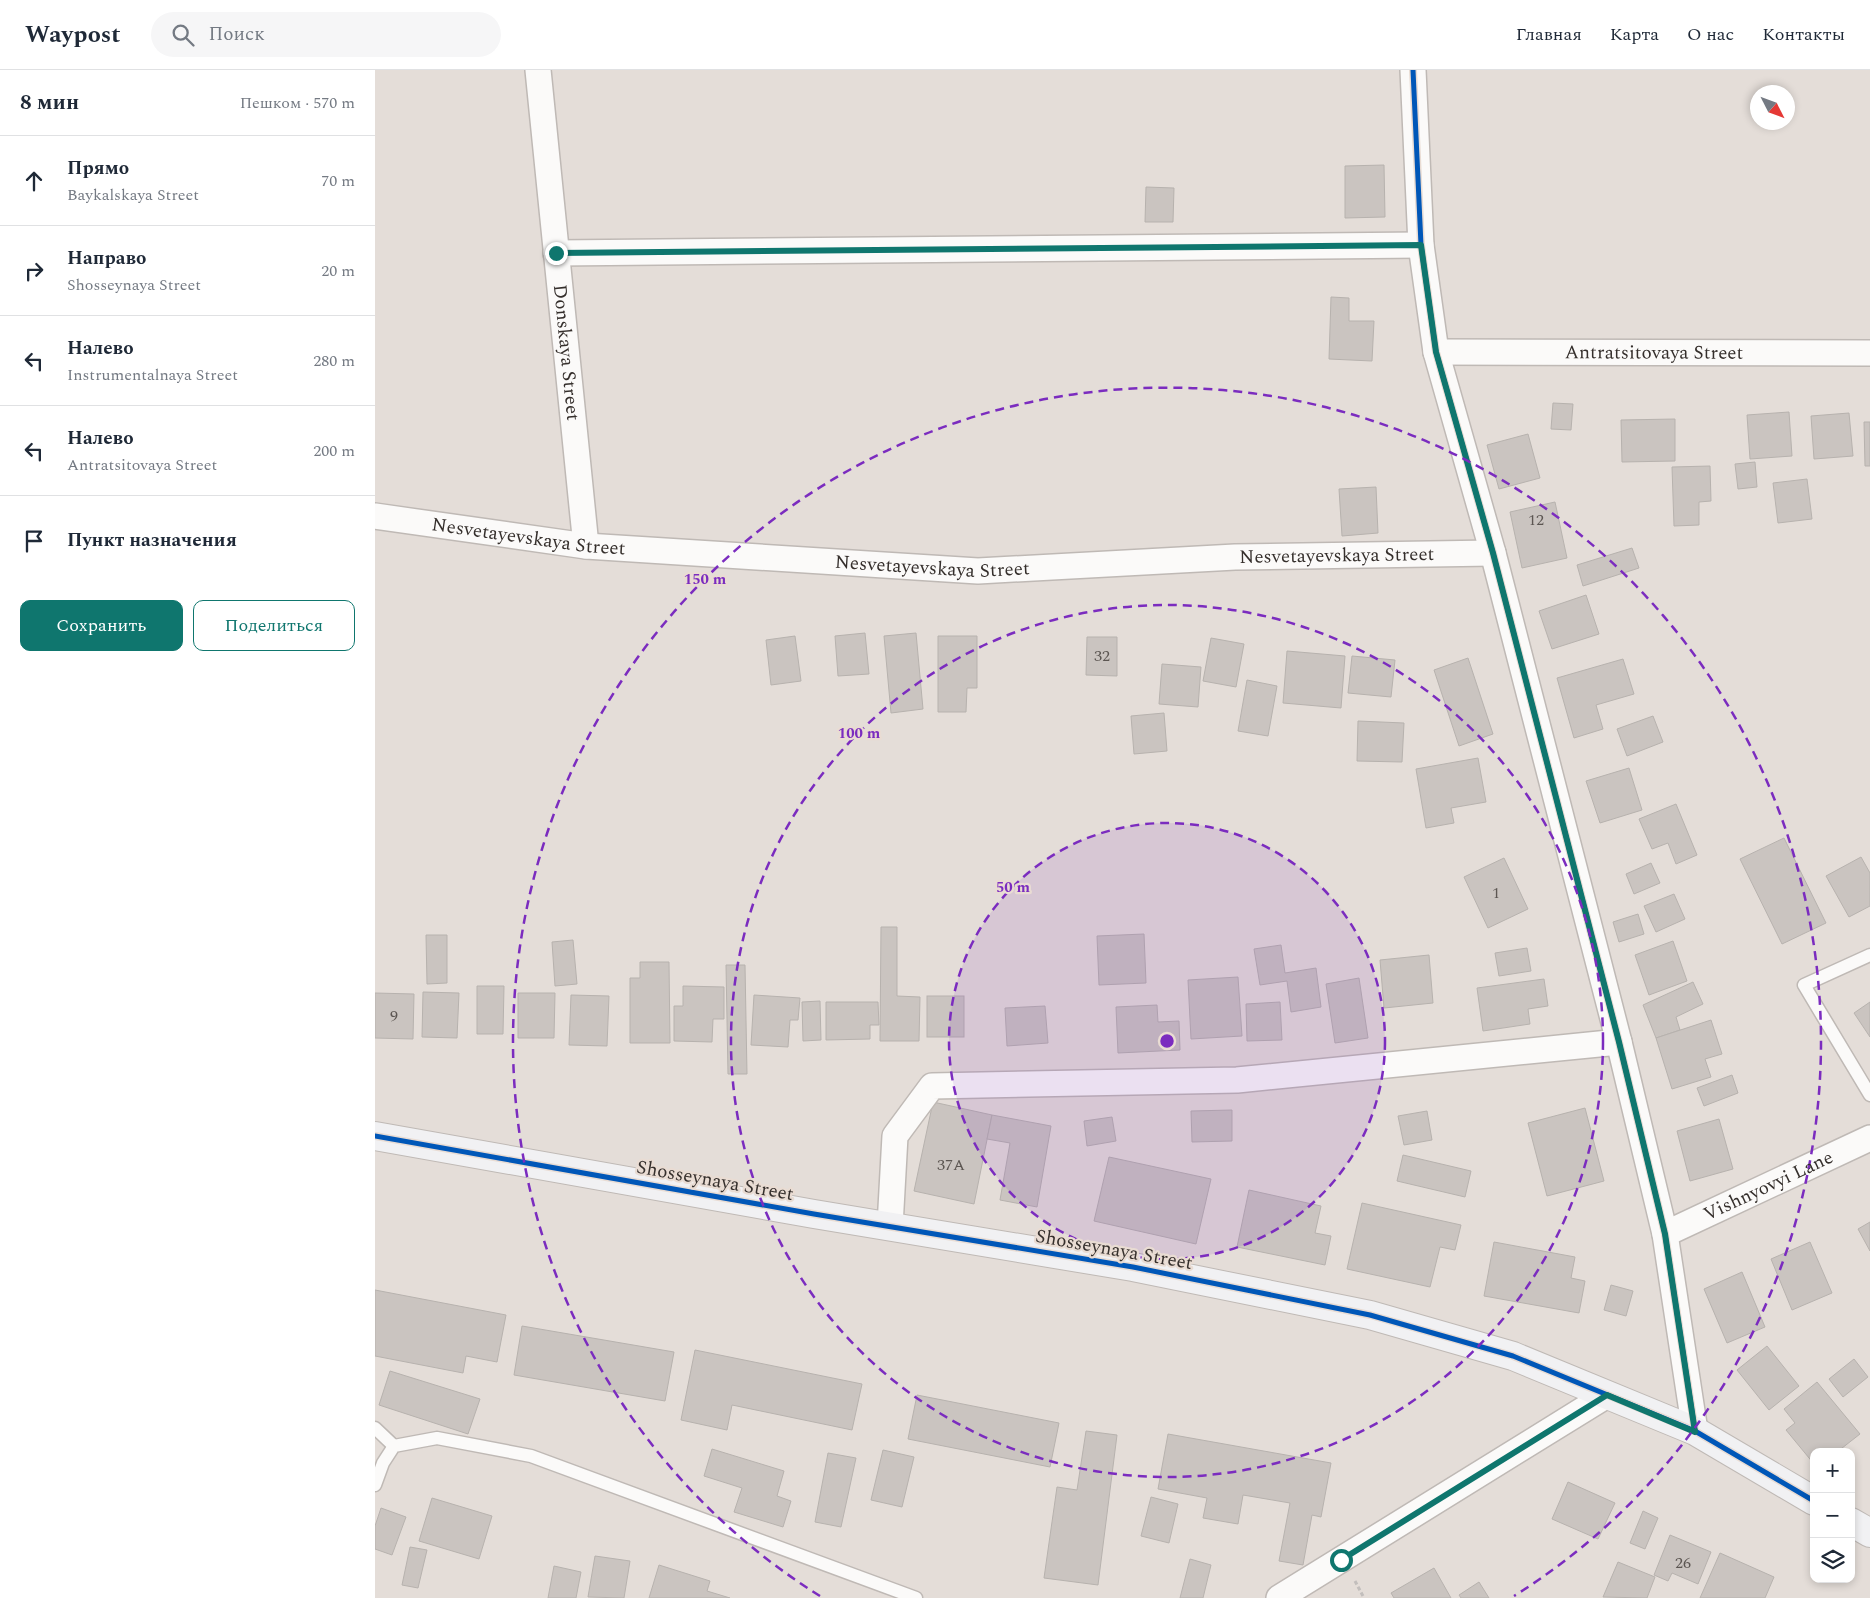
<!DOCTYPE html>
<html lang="ru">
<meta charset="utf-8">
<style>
body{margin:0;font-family:Spectral,serif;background:#f6f6f7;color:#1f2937}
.controls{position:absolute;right:15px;bottom:15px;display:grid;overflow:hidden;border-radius:10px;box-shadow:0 2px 8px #0003}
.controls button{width:45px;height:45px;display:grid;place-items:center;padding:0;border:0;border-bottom:1px solid #e0e1e3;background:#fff;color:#1f2937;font:25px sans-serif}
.compass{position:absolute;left:1375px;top:15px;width:45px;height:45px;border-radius:50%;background:#fff;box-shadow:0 2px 8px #0003;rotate:132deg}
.stop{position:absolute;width:15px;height:15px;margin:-11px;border:4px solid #0f766e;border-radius:50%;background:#fff}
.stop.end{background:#0f766e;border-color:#fff;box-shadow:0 1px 5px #0008}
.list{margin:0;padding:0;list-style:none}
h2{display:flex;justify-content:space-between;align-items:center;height:65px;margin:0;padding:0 20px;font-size:21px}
h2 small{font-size:16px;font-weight:400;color:#747a83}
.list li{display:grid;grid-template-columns:32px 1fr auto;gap:15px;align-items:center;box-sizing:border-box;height:90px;padding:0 20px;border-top:1px solid #e0e1e3}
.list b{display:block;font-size:19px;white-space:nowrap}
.list p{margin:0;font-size:16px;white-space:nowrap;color:#747a83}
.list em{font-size:16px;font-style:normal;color:#747a83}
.actions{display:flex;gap:10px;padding:15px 20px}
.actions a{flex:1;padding:11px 0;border:1px solid #0f766e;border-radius:10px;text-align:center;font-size:18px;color:#0f766e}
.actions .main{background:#0f766e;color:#fff}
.icon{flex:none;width:28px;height:28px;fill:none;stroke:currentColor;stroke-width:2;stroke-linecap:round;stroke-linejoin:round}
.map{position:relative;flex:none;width:1495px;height:1528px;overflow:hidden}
header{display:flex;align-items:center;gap:30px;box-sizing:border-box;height:70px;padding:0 25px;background:#fff;border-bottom:1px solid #e0e1e3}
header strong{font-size:24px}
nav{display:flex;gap:28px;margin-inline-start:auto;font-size:18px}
.search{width:350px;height:45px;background:#f6f6f7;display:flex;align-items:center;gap:12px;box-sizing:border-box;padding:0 18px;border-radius:28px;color:#747a83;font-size:19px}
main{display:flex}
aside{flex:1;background:#fff}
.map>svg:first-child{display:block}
.building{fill:#cac4c0;stroke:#b7b2ae}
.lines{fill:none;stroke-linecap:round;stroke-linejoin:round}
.lane-casing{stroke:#bfb9b5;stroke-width:15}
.street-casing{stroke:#bfb9b5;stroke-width:28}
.secondary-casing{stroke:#bfb9b5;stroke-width:30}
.path{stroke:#c2bebc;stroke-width:3;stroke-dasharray:4 2.5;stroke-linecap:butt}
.lane{stroke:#fbfaf9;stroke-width:12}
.street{stroke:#fbfaf9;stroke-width:25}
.secondary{stroke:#f1f1f3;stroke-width:28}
.cycleway-casing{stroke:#e9dcd3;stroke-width:8}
.cycleway{stroke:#0057b8;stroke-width:5}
.route{stroke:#0f766e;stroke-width:6}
.ring{fill:none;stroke:#7b2cbf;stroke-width:2.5;stroke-dasharray:9 6}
.labels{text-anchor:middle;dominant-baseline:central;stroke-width:4.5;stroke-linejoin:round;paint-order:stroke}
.number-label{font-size:16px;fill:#5c5652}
.street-label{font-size:19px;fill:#352f2c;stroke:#e9dcd3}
.centre{fill:#7b2cbf;stroke:#e9dcd3;stroke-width:2.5}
.ring-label{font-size:15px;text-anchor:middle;font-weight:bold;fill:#7b2cbf;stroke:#e9dcd3;stroke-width:4.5;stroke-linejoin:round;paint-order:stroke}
</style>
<header>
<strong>Waypost</strong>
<div class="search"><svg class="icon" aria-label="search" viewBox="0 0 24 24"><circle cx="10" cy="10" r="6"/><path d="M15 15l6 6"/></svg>Поиск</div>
<nav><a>Главная</a><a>Карта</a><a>О нас</a><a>Контакты</a></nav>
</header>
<main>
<aside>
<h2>8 мин<small>Пешком · 570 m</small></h2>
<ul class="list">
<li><svg class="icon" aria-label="ahead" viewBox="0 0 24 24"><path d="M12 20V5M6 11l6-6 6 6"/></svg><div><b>Прямо</b><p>Baykalskaya Street</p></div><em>70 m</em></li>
<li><svg class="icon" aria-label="right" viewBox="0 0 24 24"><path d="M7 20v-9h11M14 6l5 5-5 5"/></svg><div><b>Направо</b><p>Shosseynaya Street</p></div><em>20 m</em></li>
<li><svg class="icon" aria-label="left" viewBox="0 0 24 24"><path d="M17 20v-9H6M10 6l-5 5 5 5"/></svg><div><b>Налево</b><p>Instrumentalnaya Street</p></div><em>280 m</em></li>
<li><svg class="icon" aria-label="left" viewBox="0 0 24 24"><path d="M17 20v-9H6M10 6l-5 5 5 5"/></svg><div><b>Налево</b><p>Antratsitovaya Street</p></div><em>200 m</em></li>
<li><svg class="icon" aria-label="arrive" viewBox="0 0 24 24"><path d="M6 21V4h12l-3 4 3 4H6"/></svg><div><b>Пункт назначения</b></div></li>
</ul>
<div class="actions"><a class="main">Сохранить</a><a>Поделиться</a></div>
</aside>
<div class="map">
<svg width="1495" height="1528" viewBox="0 0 1495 1528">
<rect width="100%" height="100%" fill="#e4ddd8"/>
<g class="building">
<polygon points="1009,95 1010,147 970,148 970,96"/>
<polygon points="771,117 799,118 798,152 770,152"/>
<polygon points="956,227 974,228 974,251 999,251 997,291 954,289"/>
<polygon points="1178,333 1198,334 1196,360 1176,359"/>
<polygon points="1414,342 1417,386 1375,389 1372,345"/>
<polygon points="1474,343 1478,386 1439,389 1436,346"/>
<polygon points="1300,349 1300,391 1247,392 1246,350"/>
<polygon points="1489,352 1495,352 1495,396 1490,396"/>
<polygon points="1153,364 1165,408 1124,419 1112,375"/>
<polygon points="1380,392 1382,417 1363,419 1360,394"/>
<polygon points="1335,396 1336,431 1324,432 1324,455 1299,456 1297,397"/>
<polygon points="1432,409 1437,449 1403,453 1398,413"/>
<polygon points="1001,417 1003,463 967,466 964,419"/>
<polygon points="1180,432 1192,488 1147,498 1135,442"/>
<polygon points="1257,478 1264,498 1208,516 1202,495"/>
<polygon points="1211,525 1224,564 1177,579 1164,541"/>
<polygon points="490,563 494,604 463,606 460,566"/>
<polygon points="541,563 548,639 516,643 509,566"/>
<polygon points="420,566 426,611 396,615 391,570"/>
<polygon points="563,566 602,566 602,618 592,618 591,642 563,642"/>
<polygon points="712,567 742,567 742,606 711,605"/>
<polygon points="836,568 869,574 861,617 828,611"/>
<polygon points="912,581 970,586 966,638 908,633"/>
<polygon points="977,586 1020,590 1016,627 973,623"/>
<polygon points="1093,588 1118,664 1084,676 1059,600"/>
<polygon points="1248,589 1259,624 1221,635 1228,659 1199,668 1182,608"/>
<polygon points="787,594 826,597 823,637 784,634"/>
<polygon points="872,610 902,616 893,666 863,661"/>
<polygon points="789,643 792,681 759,684 756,646"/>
<polygon points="1278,646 1288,672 1252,686 1242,659"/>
<polygon points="983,651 1029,653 1027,692 982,691"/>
<polygon points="1103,688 1111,732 1076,738 1079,753 1051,758 1041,699"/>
<polygon points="1254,698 1267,740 1225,753 1211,711"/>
<polygon points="1301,734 1322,785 1301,794 1293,773 1277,779 1264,749"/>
<polygon points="1409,768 1451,853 1407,874 1365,789"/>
<polygon points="1486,787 1495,803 1495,836 1474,847 1451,806"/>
<polygon points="1129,788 1153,839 1113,858 1089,807"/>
<polygon points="1276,793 1285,813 1259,824 1251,804"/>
<polygon points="1299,824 1310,849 1281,862 1269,836"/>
<polygon points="1263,844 1269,864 1244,872 1238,852"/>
<polygon points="506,857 522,857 522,926 545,927 544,971 505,971"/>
<polygon points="769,864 771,913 724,915 722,866"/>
<polygon points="51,865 72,865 72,913 52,914"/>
<polygon points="198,870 202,914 180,916 177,872"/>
<polygon points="1298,871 1312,911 1274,925 1260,885"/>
<polygon points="906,875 910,903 941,898 946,937 916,942 912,911 885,915 879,879"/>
<polygon points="1152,878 1156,901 1124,906 1120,883"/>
<polygon points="1054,885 1058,933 1009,938 1005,890"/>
<polygon points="265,892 294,892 295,973 255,973 255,908 265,908"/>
<polygon points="351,895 370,895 372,1004 353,1004"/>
<polygon points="863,907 867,966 816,969 813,910"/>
<polygon points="984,908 993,968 960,973 951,914"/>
<polygon points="1169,909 1173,936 1153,939 1155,954 1108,961 1102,918"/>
<polygon points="1318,912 1328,934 1301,947 1305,960 1281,968 1268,935"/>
<polygon points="102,916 129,916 128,964 102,964"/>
<polygon points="308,916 349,917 349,949 338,949 337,972 299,971 299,936 308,936"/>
<polygon points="48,922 84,923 82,968 47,967"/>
<polygon points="0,923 39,924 38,969 0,968"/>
<polygon points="143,923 180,923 179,968 143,968"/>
<polygon points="196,925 234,926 232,976 194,975"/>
<polygon points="379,925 425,928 423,950 415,950 413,977 376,975"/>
<rect x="552" y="926" width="37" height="41"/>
<polygon points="445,931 446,970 428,971 427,932"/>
<polygon points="451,932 503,932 504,955 495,955 495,969 451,970"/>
<polygon points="905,932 907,970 872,971 871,934"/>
<polygon points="1495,932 1495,967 1479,943"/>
<polygon points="782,935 783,952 804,951 805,980 743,983 741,937"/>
<polygon points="670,936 673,973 632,976 630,938"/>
<polygon points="1336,950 1347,984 1330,989 1336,1007 1297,1019 1281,968"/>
<polygon points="1357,1005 1363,1023 1329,1036 1322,1018"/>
<polygon points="558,1032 617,1045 599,1134 539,1121"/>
<polygon points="1210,1038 1229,1111 1172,1126 1153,1053"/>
<polygon points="857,1040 857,1071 817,1072 816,1041"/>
<polygon points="1052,1041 1057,1070 1029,1075 1023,1046"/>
<polygon points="617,1045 676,1056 662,1137 625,1130 635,1073 612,1069"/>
<polygon points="737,1047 741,1071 712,1076 709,1051"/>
<polygon points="1344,1049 1358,1099 1315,1111 1302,1061"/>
<polygon points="1028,1085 1096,1101 1090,1127 1022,1111"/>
<polygon points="734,1087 836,1109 821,1174 719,1151"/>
<polygon points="874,1120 946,1136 940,1163 956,1166 950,1195 862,1177"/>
<polygon points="987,1133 1086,1155 1080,1180 1065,1177 1055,1217 972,1199"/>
<polygon points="1495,1152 1495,1181 1483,1159"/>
<polygon points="1119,1172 1200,1187 1196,1208 1210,1211 1204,1243 1109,1226"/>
<polygon points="1435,1172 1457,1223 1417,1240 1396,1189"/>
<polygon points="1367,1202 1390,1257 1352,1273 1329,1219"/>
<polygon points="1236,1215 1258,1221 1251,1246 1229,1240"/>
<polygon points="0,1220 131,1245 122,1292 91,1286 88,1303 0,1286"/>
<polygon points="147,1256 299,1282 290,1331 139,1305"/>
<polygon points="1392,1276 1424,1316 1394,1340 1362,1300"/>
<polygon points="320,1280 487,1314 477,1360 357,1335 352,1360 306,1350"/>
<polygon points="1479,1289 1493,1307 1468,1327 1454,1309"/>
<polygon points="15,1301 105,1329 93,1364 4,1335"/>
<polygon points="1442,1312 1485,1364 1462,1382 1439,1382 1439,1394 1411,1360 1420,1353 1409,1339"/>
<polygon points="542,1325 684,1353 675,1397 533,1369"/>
<polygon points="711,1361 742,1365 723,1515 669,1508 682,1417 702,1420"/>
<polygon points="793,1364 956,1393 946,1447 937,1445 928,1495 904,1491 915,1433 868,1425 863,1454 828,1448 832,1428 783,1419"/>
<polygon points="337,1379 409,1401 402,1426 416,1431 408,1457 359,1442 367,1418 329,1406"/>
<polygon points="508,1380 539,1387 527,1437 496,1430"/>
<polygon points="453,1383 481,1388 466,1457 440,1452"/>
<polygon points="1193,1412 1240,1433 1223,1469 1177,1449"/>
<polygon points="776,1427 803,1434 794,1473 766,1466"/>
<polygon points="57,1428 117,1446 104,1489 44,1471"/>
<polygon points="6,1438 31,1447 17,1485 0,1479 0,1456"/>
<polygon points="1268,1441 1283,1448 1270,1479 1255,1473"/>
<polygon points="1295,1465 1336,1482 1323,1514 1297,1503 1293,1511 1279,1505"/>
<polygon points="35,1477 52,1480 43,1518 27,1515"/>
<polygon points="1345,1483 1399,1507 1390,1528 1325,1528"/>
<polygon points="220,1486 255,1491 249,1528 213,1527"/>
<polygon points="815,1489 836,1495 828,1528 805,1528"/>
<polygon points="1243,1492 1280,1507 1272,1528 1228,1527"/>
<polygon points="284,1495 335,1511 332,1521 355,1528 274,1528"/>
<polygon points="179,1496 206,1502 201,1528 173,1528"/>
<polygon points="1059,1498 1076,1528 1019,1528 1016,1523"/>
<polygon points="1104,1512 1114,1528 1086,1528 1084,1525"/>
</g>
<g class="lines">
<defs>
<g id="lane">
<polyline points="1495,885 1429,915 1495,1025"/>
<polyline points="0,1358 19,1376"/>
<polyline points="0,1415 8,1393 19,1376 62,1368 156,1386 541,1528"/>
</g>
<g id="street">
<path id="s1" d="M163,0L211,476"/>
<polyline points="1038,0 1046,175 1061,282 1118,483 1244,972 1290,1164 1320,1361"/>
<polyline points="181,183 1046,175"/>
<path id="s2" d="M1061,282L1495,283"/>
<path id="s3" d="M0,446L211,476L603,501L860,487L1118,483"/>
<polyline points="515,1156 520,1066 557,1016 862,1010 1244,972"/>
<path id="s4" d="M1290,1164L1495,1068"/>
<polyline points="904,1528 1232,1325"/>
</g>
<g id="secondary">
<polyline points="0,1066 439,1144 758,1197 995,1245 1138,1286 1320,1361 1439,1431"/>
<polyline points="1476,1452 1495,1463"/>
</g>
</defs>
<use href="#lane" class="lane-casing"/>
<use href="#street" class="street-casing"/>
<use href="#secondary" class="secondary-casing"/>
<polyline class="path" points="980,1511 989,1528"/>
<use href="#lane" class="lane"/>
<use href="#street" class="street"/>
<use href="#secondary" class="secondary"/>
<defs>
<g id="cycleway">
<polyline points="1038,0 1046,175 1061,282 1118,483 1244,972 1290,1164 1320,1361"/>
<polyline points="0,1066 439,1144 758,1197 995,1245 1138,1286 1320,1361 1439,1431"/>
</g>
</defs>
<use href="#cycleway" class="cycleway-casing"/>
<use href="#cycleway" class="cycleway"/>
</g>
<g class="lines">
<polyline class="route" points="181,183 1046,175 1061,282 1118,483 1244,972 1290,1164 1320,1362 1232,1325 966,1490"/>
</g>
<circle cx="792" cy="971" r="218" fill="#7b2cbf" fill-opacity=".12"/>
<g class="ring">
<circle cx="792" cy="971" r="218"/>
<circle cx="792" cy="971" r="436"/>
<path d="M445 1526A654 654 0 1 1 1139 1526"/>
</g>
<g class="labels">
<g class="number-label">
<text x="1161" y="450">12</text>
<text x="727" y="586">32</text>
<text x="1121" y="823">1</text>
<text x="19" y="946">9</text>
<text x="576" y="1095">37А</text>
<text x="1308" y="1493">26</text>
</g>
<g class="street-label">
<text stroke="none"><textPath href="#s1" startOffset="284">Donskaya Street</textPath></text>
<text stroke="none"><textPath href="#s2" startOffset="218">Antratsitovaya Street</textPath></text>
<text stroke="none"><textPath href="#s3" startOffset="155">Nesvetayevskaya Street</textPath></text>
<text stroke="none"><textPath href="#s3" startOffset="965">Nesvetayevskaya Street</textPath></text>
<text stroke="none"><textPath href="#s3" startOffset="560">Nesvetayevskaya Street</textPath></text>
<text transform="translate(340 1111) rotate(10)">Shosseynaya Street</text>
<text stroke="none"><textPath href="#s4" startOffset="114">Vishnyovyi Lane</textPath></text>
<text transform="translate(739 1180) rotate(10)">Shosseynaya Street</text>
</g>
</g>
<circle cx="792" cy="971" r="8" class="centre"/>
<g class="ring-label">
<text x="330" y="514">150 m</text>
<text x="484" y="668">100 m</text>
<text x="638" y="822">50 m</text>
</g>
</svg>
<div class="controls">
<button>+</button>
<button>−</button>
<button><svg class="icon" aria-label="layers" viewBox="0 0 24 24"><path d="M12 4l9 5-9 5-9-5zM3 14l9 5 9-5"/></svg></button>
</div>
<svg class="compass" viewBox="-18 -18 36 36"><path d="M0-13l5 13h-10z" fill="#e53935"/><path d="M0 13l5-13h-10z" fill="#747a83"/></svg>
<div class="stop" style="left:966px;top:1490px"></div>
<div class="stop end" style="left:181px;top:183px"></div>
</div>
</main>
